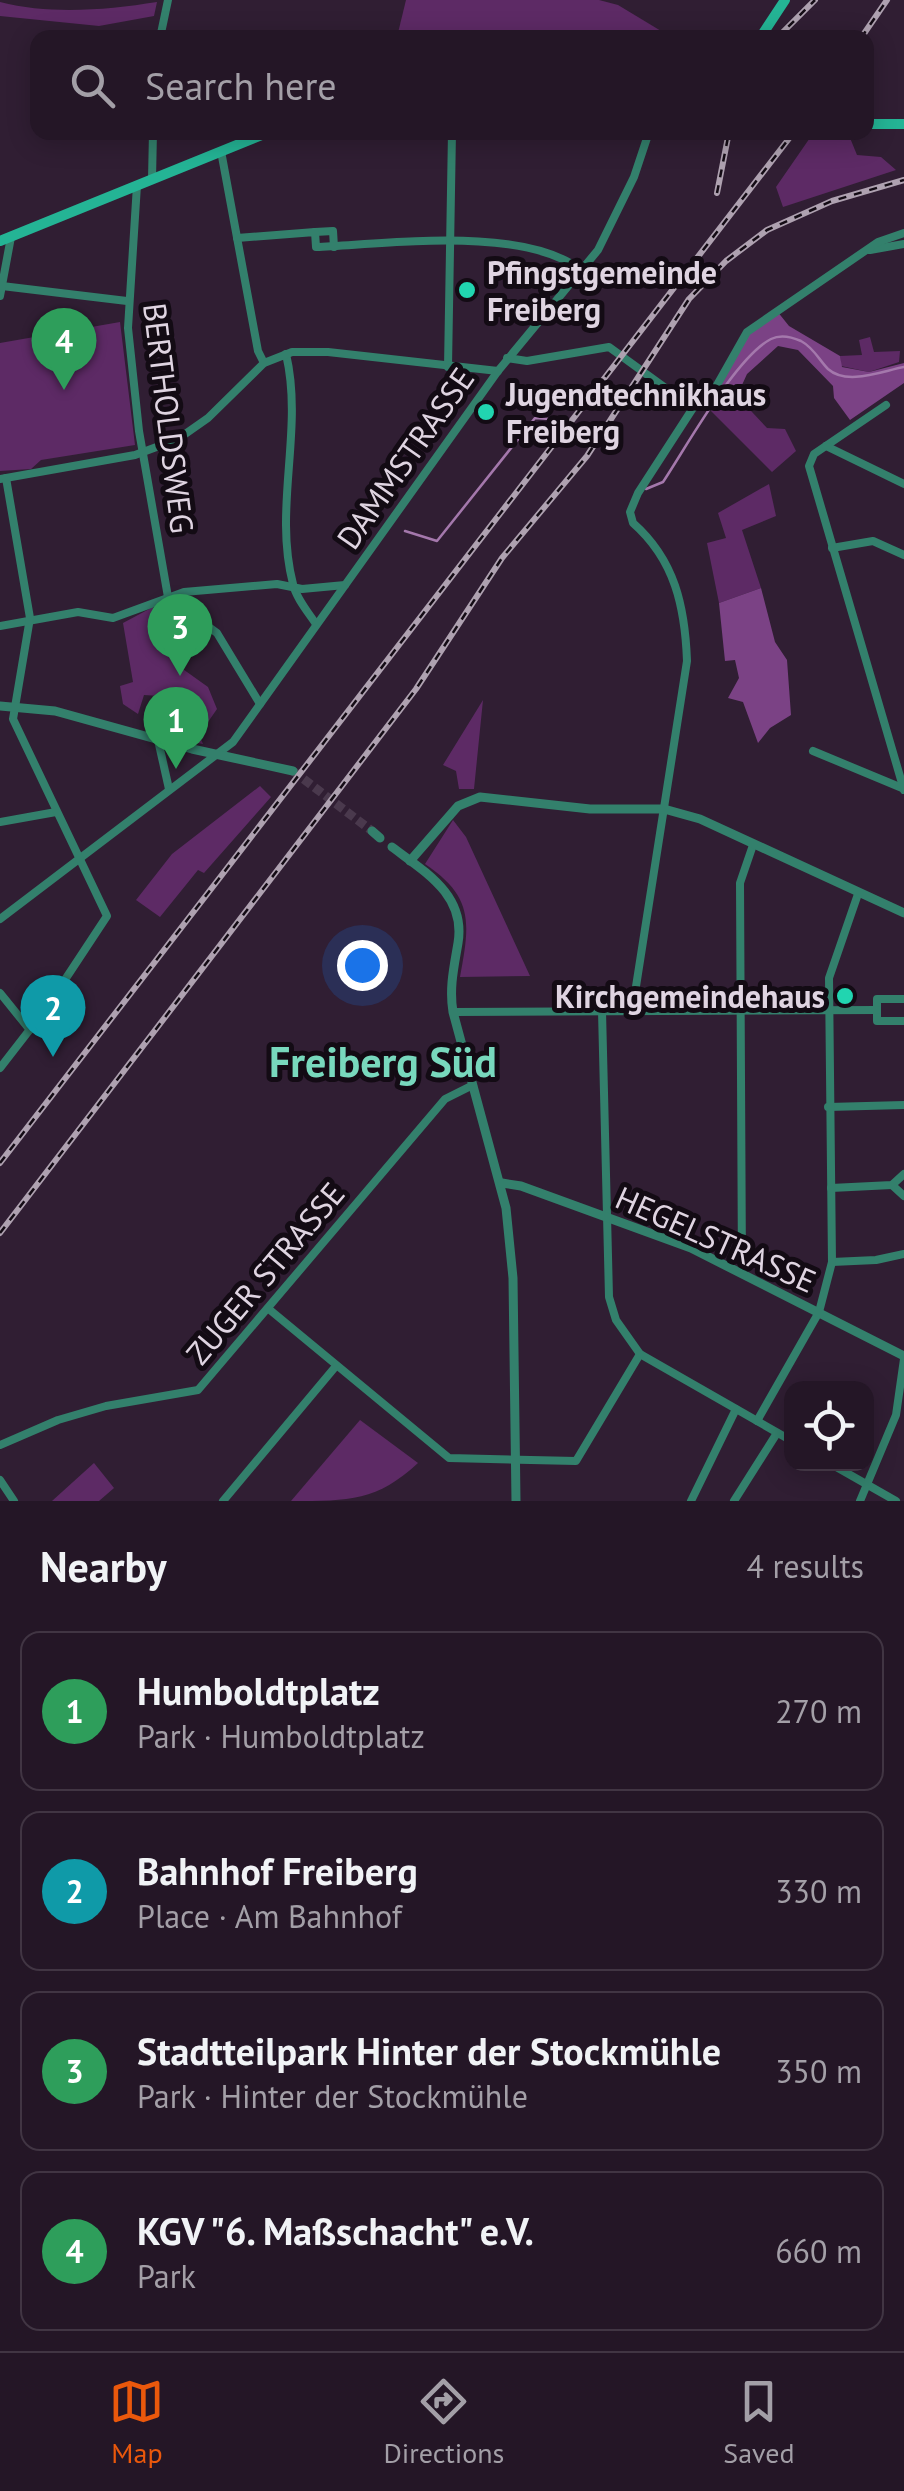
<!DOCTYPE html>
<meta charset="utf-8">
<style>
body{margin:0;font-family:"PT Sans",sans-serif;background:#2c1f2e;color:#f1f3f6}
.controls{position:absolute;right:30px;bottom:30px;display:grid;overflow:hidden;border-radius:20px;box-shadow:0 5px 25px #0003}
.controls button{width:90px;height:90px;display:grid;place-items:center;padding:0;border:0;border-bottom:2px solid #413543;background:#241626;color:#f1f3f6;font:50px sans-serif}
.you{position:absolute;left:362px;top:965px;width:35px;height:35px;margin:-25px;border:8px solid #fff;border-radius:50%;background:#1a73e8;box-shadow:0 0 0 15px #1a73e833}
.badge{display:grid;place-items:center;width:65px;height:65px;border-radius:50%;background:#ea580c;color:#fff;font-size:32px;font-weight:700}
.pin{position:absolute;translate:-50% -82px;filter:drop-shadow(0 2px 5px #0008)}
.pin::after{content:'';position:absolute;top:52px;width:35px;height:30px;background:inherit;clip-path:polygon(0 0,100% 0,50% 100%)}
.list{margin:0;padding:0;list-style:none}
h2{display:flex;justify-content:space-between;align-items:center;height:130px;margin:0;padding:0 40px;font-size:42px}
h2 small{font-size:32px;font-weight:400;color:#a39fa7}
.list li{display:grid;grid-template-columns:65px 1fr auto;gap:30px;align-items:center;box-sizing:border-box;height:160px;margin:0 20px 20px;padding:0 20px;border:2px solid #413543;border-radius:20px}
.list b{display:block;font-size:38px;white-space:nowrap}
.list p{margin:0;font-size:32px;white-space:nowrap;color:#a39fa7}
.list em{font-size:32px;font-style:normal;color:#a39fa7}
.icon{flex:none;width:55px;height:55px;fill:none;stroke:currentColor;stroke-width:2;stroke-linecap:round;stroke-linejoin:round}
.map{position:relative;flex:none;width:904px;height:1501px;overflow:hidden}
.search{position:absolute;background:#241626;box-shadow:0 5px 25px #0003;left:30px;right:30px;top:30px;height:110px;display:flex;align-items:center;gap:25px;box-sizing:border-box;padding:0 35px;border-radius:20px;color:#a39fa7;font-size:38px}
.sheet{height:850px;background:#241626}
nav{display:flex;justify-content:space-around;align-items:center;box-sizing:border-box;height:140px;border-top:2px solid #413543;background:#241626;font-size:28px;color:#a39fa7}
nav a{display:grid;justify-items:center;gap:5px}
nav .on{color:#ea580c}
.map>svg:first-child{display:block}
.green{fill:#5d2a65}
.forest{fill:#7b4285}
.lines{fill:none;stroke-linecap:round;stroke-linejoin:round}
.stream{stroke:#a478ac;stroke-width:2.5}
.tertiary-tunnel{stroke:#4a394d;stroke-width:9;stroke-dasharray:9 4.5;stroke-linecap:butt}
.minor{stroke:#33806c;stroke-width:8}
.tertiary{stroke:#33806c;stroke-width:9}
.secondary{stroke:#24b495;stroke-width:10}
.rail-casing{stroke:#aea1b0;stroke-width:6}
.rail{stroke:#130b14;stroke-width:2.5;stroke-dasharray:8;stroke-linecap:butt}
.poi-dot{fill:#21d5b0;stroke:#130b14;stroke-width:4}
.labels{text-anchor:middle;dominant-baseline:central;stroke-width:10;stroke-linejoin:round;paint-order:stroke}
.poi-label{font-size:32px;font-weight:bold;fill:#dfd4e1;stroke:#130b14;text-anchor:start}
.street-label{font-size:32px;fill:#dfd4e1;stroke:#130b14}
.district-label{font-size:42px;font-weight:bold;fill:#78d8bd;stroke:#130b14}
</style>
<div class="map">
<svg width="904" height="1501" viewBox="0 0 904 1501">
<rect width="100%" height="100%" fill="#301e33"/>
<g class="green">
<polygon points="406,0 599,0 618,5 671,37 397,37"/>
<path d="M0,2C51,15 106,10 157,2L154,16L99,26L0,16Z"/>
<polygon points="814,132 848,133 857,155 881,157 896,170 783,207 776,187"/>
<polygon points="120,322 135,445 41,460 31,469 0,471 0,343"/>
<polygon points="870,337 874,352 900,351 899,362 869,372 841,366 840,356 862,355 859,340"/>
<polygon points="737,396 767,428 785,429 796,451 772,472 711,411 720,400"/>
<polygon points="769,484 776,516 742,530 761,588 719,603 707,543 726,538 718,513"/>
<polygon points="153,607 173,662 208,687 217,709 208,722 202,718 195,725 203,744 187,741 188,731 174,697 144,695 138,714 123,704 120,686 133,682 123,623"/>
<polygon points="483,700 474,789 459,789 456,771 443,765"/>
<polygon points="260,786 271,797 204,873 198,870 160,917 136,900 172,854"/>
<path d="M453,820L466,837L530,976L460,977C470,923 474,897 425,864Z"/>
<path d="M360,1420L418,1463C377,1501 350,1501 291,1501Z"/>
<polygon points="94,1463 114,1488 99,1501 52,1501"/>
</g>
<g class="forest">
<polygon points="777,311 789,326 840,356 842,367 869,372 904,363 904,383 850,420 834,398 833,386 798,350 778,346 747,374 737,396 705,399 738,343"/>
<polygon points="761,588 775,642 787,660 791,715 770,728 758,743 743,702 728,698 739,678 735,660 725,661 719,603"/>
</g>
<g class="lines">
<g class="stream">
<path d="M646,489L663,482C687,446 736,357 771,339C781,334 792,337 801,341C814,348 819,360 828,369C847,386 882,371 904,367"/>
<polyline points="405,531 437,541 535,418 550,419"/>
</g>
<polyline class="tertiary-tunnel" points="293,771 372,831"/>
<g class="minor">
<polyline points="160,38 168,0"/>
<polyline points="221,151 258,351 264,363"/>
<polyline points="152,179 153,132"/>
<polyline points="137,185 128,328 139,431 168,597"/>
<polyline points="315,232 333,231 334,247"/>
<path d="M237,238L315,232L316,247C387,244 525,225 582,271"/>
<polyline points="870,250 904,244"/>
<polyline points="2,286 127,301"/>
<polyline points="0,296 11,237"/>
<path d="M286,354C304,430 273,507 293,584C296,598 308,612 316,624"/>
<polyline points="507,358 527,361 609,347 693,408"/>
<polyline points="448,367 452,132"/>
<polyline points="886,405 814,454 809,466 904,790"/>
<polyline points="826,446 904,484"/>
<polyline points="0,479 135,455 178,439 208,418 264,363 292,352 328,352 498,371"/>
<polyline points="832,548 873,541 904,555"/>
<polyline points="168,597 217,633 260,704"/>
<polyline points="0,626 78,612 113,618 184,592 277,584 302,589 345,585"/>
<polyline points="158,740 169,789"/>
<polyline points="813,751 902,788"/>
<polyline points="0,822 56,812"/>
<polyline points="0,919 233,742 498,371 598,250 634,177 649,132"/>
<polyline points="0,993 30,1030"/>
<polyline points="634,993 613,994 602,1011 609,1297 616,1320 640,1354 792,1441"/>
<polyline points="904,999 877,999 877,1021 904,1021"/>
<polyline points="453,1012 877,1010"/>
<path d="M632,1012L687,661C685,607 675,560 633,523L630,512L638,493L693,408L717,385L747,332L878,242L904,233"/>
<polyline points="0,1068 45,1010 107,916 13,719 30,618 6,478"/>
<polyline points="828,1107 904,1105"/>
<polyline points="892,1185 904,1196"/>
<polyline points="831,1188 892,1185 904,1174"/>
<polyline points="832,1262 876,1260 904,1254"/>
<polyline points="742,1273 740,883 753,845"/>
<polyline points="270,1310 449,1458 576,1461 640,1354"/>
<polyline points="757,1421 819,1312 832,1262 829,978 858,894"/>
<polyline points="0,1445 58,1420 106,1406 198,1390 445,1099 473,1085"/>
<polyline points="831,1464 896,1501"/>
<polyline points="0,1480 14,1501"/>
<polyline points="223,1501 336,1366"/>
<polyline points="691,1501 736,1409"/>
<polyline points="734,1501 777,1433"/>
<polyline points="860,1501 896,1415 904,1359"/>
</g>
<g class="tertiary">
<polyline points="0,706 55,711 192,749 293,771"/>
<polyline points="372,831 380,838"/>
<path d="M392,847C425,872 466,895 458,943C454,967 449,988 453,1012L506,1208L513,1278L516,1501"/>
<polyline points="410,861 458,806 480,797 590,809 664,809 700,819 904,913"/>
<polyline points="502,1183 521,1186 691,1248 904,1356"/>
</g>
<g class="secondary">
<polyline points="760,38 785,0"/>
<polyline points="866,124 904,124"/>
<polyline points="0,241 269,132"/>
</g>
<defs>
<g id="rail">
<polyline points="777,38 815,0"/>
<polyline points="861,38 887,0"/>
<polyline points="717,193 729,132"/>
<polyline points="0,1163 794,132"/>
<polyline points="0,1233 416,689 502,558 587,456 689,299 726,261 767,230 832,201 904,180"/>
</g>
</defs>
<use href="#rail" class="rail-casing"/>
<use href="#rail" class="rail"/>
</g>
<g class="poi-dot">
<circle cx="467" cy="290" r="10"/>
<circle cx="486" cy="412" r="10"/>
<circle cx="845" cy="996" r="10"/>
</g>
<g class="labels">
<g class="poi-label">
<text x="487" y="272">Pfingstgemeinde<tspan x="487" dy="37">Freiberg</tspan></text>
<text x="506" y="394">Jugendtechnikhaus<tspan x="506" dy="37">Freiberg</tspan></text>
<text x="825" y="996" text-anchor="end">Kirchgemeindehaus</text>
</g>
<g class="street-label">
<text transform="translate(169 418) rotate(83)">BERTHOLDSWEG</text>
<text transform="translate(405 458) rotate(-55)">DAMMSTRASSE</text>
<text transform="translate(716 1239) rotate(24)">HEGELSTRASSE</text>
<text transform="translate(265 1273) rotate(-50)">ZUGER STRASSE</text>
</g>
<g class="district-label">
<text x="383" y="1061">Freiberg Süd</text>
</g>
</g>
</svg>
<div class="controls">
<button><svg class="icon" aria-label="locate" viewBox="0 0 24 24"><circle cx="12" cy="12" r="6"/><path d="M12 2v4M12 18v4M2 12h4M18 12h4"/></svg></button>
</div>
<div class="you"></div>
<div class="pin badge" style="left:176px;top:769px;background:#2e9e5b">1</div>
<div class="pin badge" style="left:53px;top:1057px;background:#0f9aa8">2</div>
<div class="pin badge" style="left:180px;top:676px;background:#2e9e5b">3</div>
<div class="pin badge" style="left:64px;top:390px;background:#2e9e5b">4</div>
<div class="search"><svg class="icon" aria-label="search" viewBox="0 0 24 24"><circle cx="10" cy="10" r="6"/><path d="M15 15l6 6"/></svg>Search here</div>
</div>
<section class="sheet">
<h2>Nearby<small>4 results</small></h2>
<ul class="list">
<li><span class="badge" style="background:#2e9e5b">1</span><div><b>Humboldtplatz</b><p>Park · Humboldtplatz</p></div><em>270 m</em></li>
<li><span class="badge" style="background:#0f9aa8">2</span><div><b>Bahnhof Freiberg</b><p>Place · Am Bahnhof</p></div><em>330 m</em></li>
<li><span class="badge" style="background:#2e9e5b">3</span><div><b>Stadtteilpark Hinter der Stockmühle</b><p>Park · Hinter der Stockmühle</p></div><em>350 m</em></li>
<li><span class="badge" style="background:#2e9e5b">4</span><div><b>KGV &quot;6. Maßschacht&quot; e.V.</b><p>Park</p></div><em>660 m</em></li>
</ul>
</section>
<nav>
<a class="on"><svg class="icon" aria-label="map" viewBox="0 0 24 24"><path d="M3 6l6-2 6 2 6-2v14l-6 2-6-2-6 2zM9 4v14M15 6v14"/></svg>Map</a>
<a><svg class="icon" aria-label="directions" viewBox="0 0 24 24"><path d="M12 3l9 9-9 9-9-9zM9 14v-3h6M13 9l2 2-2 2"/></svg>Directions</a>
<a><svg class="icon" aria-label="saved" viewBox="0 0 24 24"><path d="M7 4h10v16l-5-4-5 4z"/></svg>Saved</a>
</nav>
